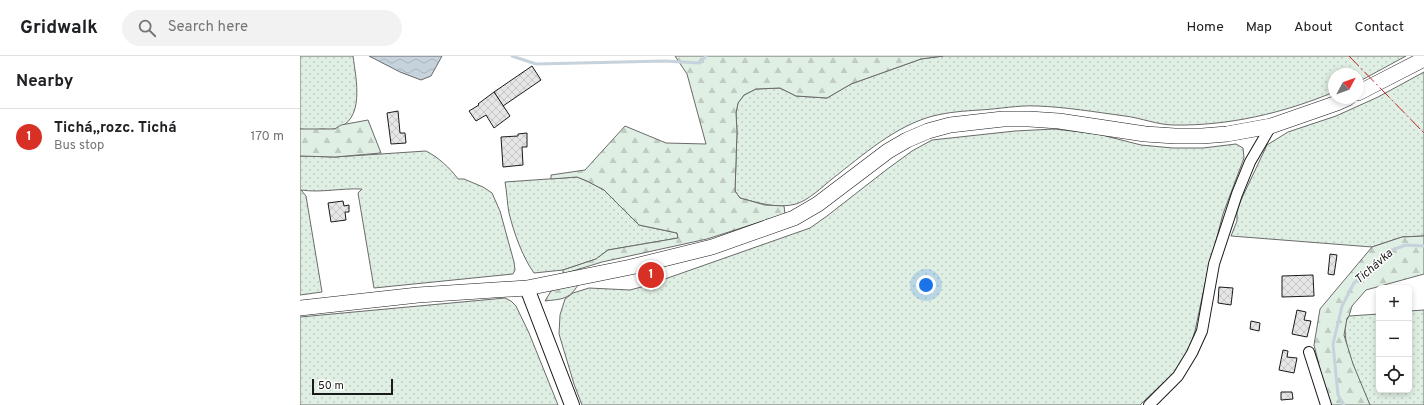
<!DOCTYPE html>
<meta charset="utf-8">
<style>
body{margin:0;font-family:Overpass,sans-serif;background:#f2f2f2;color:#202124}
.controls{position:absolute;right:12px;bottom:12px;display:grid;overflow:hidden;border-radius:6px;box-shadow:0 2px 6px #0003}
.controls button{width:36px;height:36px;display:grid;place-items:center;padding:0;border:0;border-bottom:1px solid #e0e0e0;background:#fff;color:#202124;font:20px sans-serif}
.compass{position:absolute;left:1028px;top:12px;width:36px;height:36px;border-radius:50%;background:#fff;box-shadow:0 2px 6px #0003;rotate:49deg}
.scale{position:absolute;left:12px;bottom:10px;width:81px;box-sizing:border-box;padding-left:4px;border:2px solid #1a1a1a;border-top:0;font-size:11px;line-height:14px;white-space:nowrap;color:#1a1a1a;-webkit-text-stroke:3px #fff;paint-order:stroke}
.you{position:absolute;left:626px;top:229px;width:14px;height:14px;margin:-10px;border:3px solid #fff;border-radius:50%;background:#1a73e8;box-shadow:0 0 0 6px #1a73e833}
.badge{display:grid;place-items:center;width:26px;height:26px;border-radius:50%;background:#d93025;color:#fff;font-size:13px;font-weight:700}
.pin{position:absolute;translate:-50% -50%;border:2px solid #fff;box-shadow:0 1px 4px #0006}
.list{margin:0;padding:0;list-style:none}
h2{display:flex;justify-content:space-between;align-items:center;height:52px;margin:0;padding:0 16px;font-size:17px}
h2 small{font-size:13px;font-weight:400;color:#757577}
.list li{display:grid;grid-template-columns:26px 1fr auto;gap:12px;align-items:center;box-sizing:border-box;height:56px;padding:0 16px;border-top:1px solid #e0e0e0}
.list b{display:block;font-size:15px;white-space:nowrap}
.list p{margin:0;font-size:13px;white-space:nowrap;color:#757577}
.list em{font-size:13px;font-style:normal;color:#757577}
.icon{flex:none;width:22px;height:22px;fill:none;stroke:currentColor;stroke-width:2;stroke-linecap:round;stroke-linejoin:round}
.map{position:relative;flex:none;width:1124px;height:349px;overflow:hidden}
header{display:flex;align-items:center;gap:24px;box-sizing:border-box;height:56px;padding:0 20px;background:#fff;border-bottom:1px solid #e0e0e0}
header strong{font-size:19px}
nav{display:flex;gap:22px;margin-inline-start:auto;font-size:14px}
.search{width:280px;height:36px;background:#f2f2f2;display:flex;align-items:center;gap:10px;box-sizing:border-box;padding:0 14px;border-radius:22px;color:#757577;font-size:15px}
main{display:flex}
aside{flex:1;background:#fff}
.map>svg:first-child{display:block}
.grass{fill:url(#grass-dots);stroke:#6a6a6a}
.forest{fill:url(#forest-firs);stroke:#6a6a6a}
.water{fill:url(#water-waves);stroke:#6a6a6a}
.lines{fill:none;stroke-linecap:round;stroke-linejoin:round}
.stream{stroke:#c6d2dc;stroke-width:3}
.building{fill:url(#building-cross-hatch);stroke:#1a1a1a}
.street-casing{stroke:#1a1a1a;stroke-width:12}
.secondary-casing{stroke:#1a1a1a;stroke-width:16}
.primary-casing{stroke:#1a1a1a;stroke-width:16}
.street{stroke:#fff;stroke-width:10}
.secondary{stroke:#fff;stroke-width:14}
.primary{stroke:#fff;stroke-width:15}
.power{stroke:#c62828;stroke-width:1;stroke-dasharray:14 3 2 3;stroke-linecap:butt}
.labels{text-anchor:middle;dominant-baseline:central;stroke-width:3;stroke-linejoin:round;paint-order:stroke}
.water-label{font-size:12px;font-style:italic;fill:#1a1a1a;stroke:#fff}
</style>
<header>
<strong>Gridwalk</strong>
<div class="search"><svg class="icon" aria-label="search" viewBox="0 0 24 24"><circle cx="10" cy="10" r="6"/><path d="M15 15l6 6"/></svg>Search here</div>
<nav><a>Home</a><a>Map</a><a>About</a><a>Contact</a></nav>
</header>
<main>
<aside>
<h2>Nearby<small></small></h2>
<ul class="list">
<li><span class="badge">1</span><div><b>Tichá,,rozc. Tichá</b><p>Bus stop</p></div><em>170 m</em></li>
</ul>
</aside>
<div class="map">
<svg width="1124" height="349" viewBox="0 0 1124 349">
<defs>
<pattern id="grass-dots" width="8" height="8" patternUnits="userSpaceOnUse"><rect width="8" height="8" fill="#e0efe3"/><path d="M2 2h.1M6 6h.1" fill="none" stroke="#c0ccc2" stroke-width="1.8" stroke-linecap="round"/></pattern>
<pattern id="forest-firs" width="22" height="20" patternUnits="userSpaceOnUse"><rect width="22" height="20" fill="#e0efe3"/><path d="M5 1l3.5 6h-7zM16 11l3.5 6h-7z" fill="#c0ccc2"/></pattern>
<pattern id="water-waves" width="16" height="10" patternUnits="userSpaceOnUse"><rect width="16" height="10" fill="#c6d2dc"/><path d="M0 5q4-4 8 0t8 0" fill="none" stroke="#aab4bc"/></pattern>
<pattern id="building-cross-hatch" width="8" height="8" patternUnits="userSpaceOnUse"><rect width="8" height="8" fill="#e6e6e6"/><path d="M0 0l8 8M0 8l8-8" fill="none" stroke="#c5c5c5"/></pattern>
</defs>
<rect width="100%" height="100%" fill="#fff"/>
<g class="grass">
<path d="M0,0H53C56,23 66,66 34,73C30,74 25,73 22,73C14,74 7,74 0,73Z"/>
<path d="M643,0H1106L1058,26V18H1034V36C984,57 928,70 874,69C858,69 841,62 825,60C795,56 766,51 737,50C718,49 699,53 680,54C664,55 649,56 633,60C595,70 563,99 532,123C522,131 509,144 496,148C477,153 459,147 440,142L435,135L437,76L436,57L438,47L444,39L456,33L480,32L496,40L527,42L551,28L621,3Z"/>
<polygon points="1124,16 1124,180 1102,181 1072,191 931,180 937,165 937,155 941,144 967,89 988,76 1036,60 1078,41"/>
<polygon points="754,73 798,78 841,89 873,92 903,92 936,88 943,92 944,102 923,158 906,223 895,275 887,300 879,314 862,328 840,349 282,349 274,328 259,278 260,259 265,243 273,237 289,232 330,234 345,230 510,172 527,160 586,114 612,95 632,84 715,75"/>
<path d="M126,95C138,101 150,112 158,123H164L183,131L192,137L200,155L214,206L215,214L213,218L74,232L58,137L62,133C41,132 21,137 1,134L6,140L22,236L0,239V100L35,101Z"/>
<path d="M277,121L287,125L304,134L339,169L377,177L378,182L308,194L296,203L263,214L234,217C222,200 214,177 209,157C207,147 207,136 205,126Z"/>
<polygon points="205,242 211,245 216,250 229,277 258,349 0,349 0,261"/>
<path d="M1124,254V349H1070C1062,331 1035,277 1049,260L1079,258V334H1109V255Z"/>
</g>
<g class="forest">
<polygon points="375,0 643,0 621,3 551,28 527,42 496,40 480,32 456,33 444,39 438,47 436,57 437,76 435,135 440,142 465,149 484,150 485,158 407,183 302,206 263,218 263,214 296,203 308,194 378,182 377,177 339,169 304,134 287,125 277,121 251,123 251,119 285,114 325,70 366,87 406,88 387,18"/>
<polygon points="68,64 81,97 35,101 0,100 0,73 35,73 41,69"/>
<polygon points="1124,180 1124,218 1066,234 1052,250 1049,260 1047,262 1044,279 1053,308 1070,349 1029,349 1014,289 1020,253 1072,191 1102,181"/>
<path d="M278,229C269,244 261,243 245,245L251,235L266,230Z"/>
</g>
<polygon class="water" points="69,0 142,0 131,20 121,24 100,16"/>
<g class="lines">
<g class="stream">
<polyline points="212,0 236,8 365,5 400,7 406,0"/>
<polyline points="1044,349 1038,339 1033,288 1042,250 1054,227 1092,194 1106,189 1124,190"/>
</g>
</g>
<g class="building">
<polygon points="232,10 241,24 203,50 194,36"/>
<polygon points="194,36 210,60 194,72 186,59 176,65 169,55 179,49 178,48"/>
<polygon points="98,55 100,77 105,77 106,87 91,88 87,57"/>
<polygon points="227,77 227,91 222,91 223,109 203,111 201,81 218,80 218,78"/>
<polygon points="43,145 44,150 49,149 49,156 45,156 46,164 31,166 28,147"/>
<polygon points="1030,198 1037,199 1034,219 1028,218"/>
<polygon points="1013,219 1014,240 982,241 982,220"/>
<polygon points="919,231 933,232 931,249 918,247"/>
<polygon points="997,254 1006,256 1004,264 1011,265 1007,281 992,278"/>
<polygon points="951,265 960,267 959,275 950,273"/>
<polygon points="983,294 988,295 987,301 997,302 994,317 979,314"/>
<polygon points="981,336 992,336 993,343 981,344"/>
</g>
<g class="lines">
<defs>
<g id="street">
<polyline points="1009,296 1026,349"/>
<polyline points="849,349 878,320 892,297 902,275 914,208 937,138 950,106 971,70"/>
</g>
<polyline id="secondary" points="227,232 272,349"/>
<g id="primary">
<polyline points="1058,37 1124,3"/>
<polyline points="0,252 118,239 227,232 331,211 412,191 494,162 518,148 588,95 607,84 628,75 650,69 703,63 729,63 759,65 845,78 875,80 902,80 927,78 971,70 1037,47 1048,42"/>
</g>
</defs>
<use href="#street" class="street-casing"/>
<use href="#secondary" class="secondary-casing"/>
<use href="#primary" class="primary-casing"/>
<use href="#street" class="street"/>
<use href="#secondary" class="secondary"/>
<use href="#primary" class="primary"/>
<polyline class="power" points="1049,0 1124,77"/>
</g>
<g class="labels">
<g class="water-label">
<text transform="translate(1074 211) rotate(-41)">Tichávka</text>
</g>
</g>
</svg>
<div class="controls">
<button>+</button>
<button>−</button>
<button><svg class="icon" aria-label="locate" viewBox="0 0 24 24"><circle cx="12" cy="12" r="6"/><path d="M12 2v4M12 18v4M2 12h4M18 12h4"/></svg></button>
</div>
<svg class="compass" viewBox="-18 -18 36 36"><path d="M0-13l5 13h-10z" fill="#e53935"/><path d="M0 13l5-13h-10z" fill="#757577"/></svg>
<div class="scale">50 m</div>
<div class="you"></div>
<div class="pin badge" style="left:351px;top:219px">1</div>
</div>
</main>
